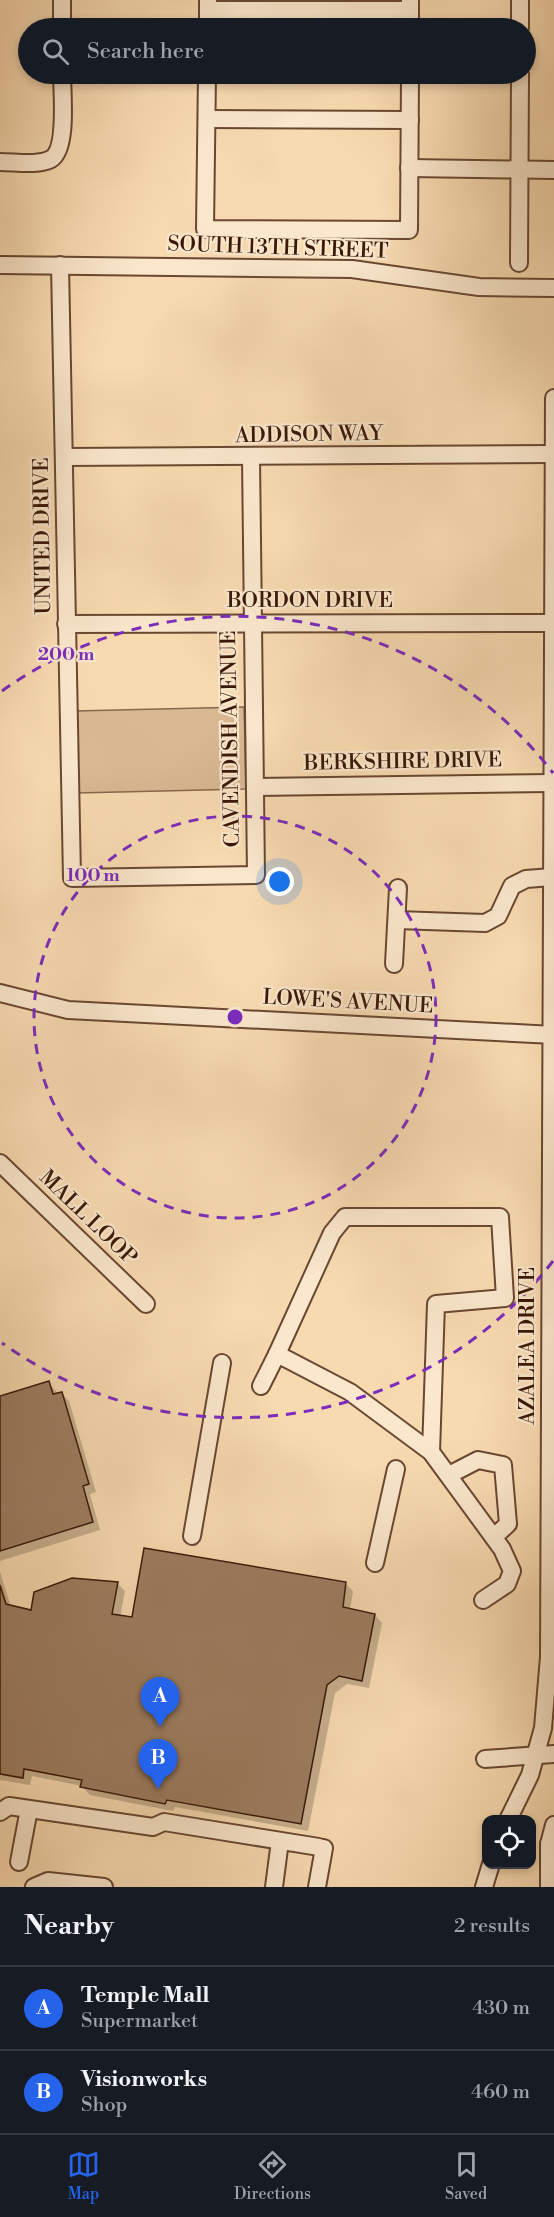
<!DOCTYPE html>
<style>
body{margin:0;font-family:"Libre Bodoni",serif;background:#242831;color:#f1f3f6}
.controls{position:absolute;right:18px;bottom:18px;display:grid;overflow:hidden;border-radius:12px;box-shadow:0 3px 9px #0003}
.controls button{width:54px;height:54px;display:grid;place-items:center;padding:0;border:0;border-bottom:2px solid #363941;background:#171b24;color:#f1f3f6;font:30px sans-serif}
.you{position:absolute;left:280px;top:882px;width:21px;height:21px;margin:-15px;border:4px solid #fff;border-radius:50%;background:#1a73e8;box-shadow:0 0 0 9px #1a73e833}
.badge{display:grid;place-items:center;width:39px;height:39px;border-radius:50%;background:#2563eb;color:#fff;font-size:20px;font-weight:700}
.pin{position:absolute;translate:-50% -50px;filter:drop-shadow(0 2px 3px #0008)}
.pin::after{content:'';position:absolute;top:32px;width:21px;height:18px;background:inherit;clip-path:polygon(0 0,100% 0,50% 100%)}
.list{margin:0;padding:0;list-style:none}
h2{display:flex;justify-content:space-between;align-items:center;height:78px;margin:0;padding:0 24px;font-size:26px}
h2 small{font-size:20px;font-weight:400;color:#9ea1a6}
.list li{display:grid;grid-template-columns:39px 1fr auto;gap:18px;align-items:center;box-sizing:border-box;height:84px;padding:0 24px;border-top:2px solid #363941}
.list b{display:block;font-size:22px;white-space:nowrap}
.list p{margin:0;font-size:20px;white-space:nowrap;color:#9ea1a6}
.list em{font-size:20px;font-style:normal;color:#9ea1a6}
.icon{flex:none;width:33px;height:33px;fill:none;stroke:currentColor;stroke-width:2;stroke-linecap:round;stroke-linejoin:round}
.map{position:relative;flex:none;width:554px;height:1887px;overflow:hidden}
.search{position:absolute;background:#171b24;box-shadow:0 3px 9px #0003;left:18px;right:18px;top:18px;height:66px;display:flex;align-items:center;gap:15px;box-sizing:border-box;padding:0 21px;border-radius:33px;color:#9ea1a6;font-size:22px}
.sheet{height:246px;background:#171b24}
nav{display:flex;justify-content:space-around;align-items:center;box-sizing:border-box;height:84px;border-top:2px solid #363941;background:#171b24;font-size:16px;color:#9ea1a6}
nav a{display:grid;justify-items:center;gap:3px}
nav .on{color:#2563eb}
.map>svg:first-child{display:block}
.green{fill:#d8b994;stroke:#88684e;stroke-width:1.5}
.shadow{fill:#0003}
.building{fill:#9c7d60;stroke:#391808;stroke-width:1.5}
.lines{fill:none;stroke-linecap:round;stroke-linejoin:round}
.minor-casing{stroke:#694832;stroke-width:20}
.minor{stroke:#fae7cc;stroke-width:16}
.ring{fill:none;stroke:#7b2cbf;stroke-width:3;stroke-dasharray:10 8}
.labels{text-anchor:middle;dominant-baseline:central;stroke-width:4.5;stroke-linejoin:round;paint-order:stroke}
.street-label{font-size:21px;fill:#391808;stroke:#fae7cc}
.centre{fill:#7b2cbf;stroke:#fae7cc;stroke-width:3}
.ring-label{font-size:18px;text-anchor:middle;font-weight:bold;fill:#7b2cbf;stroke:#fae7cc;stroke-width:4.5;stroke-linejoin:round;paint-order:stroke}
</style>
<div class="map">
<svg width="554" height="1887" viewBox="0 0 554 1887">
<rect width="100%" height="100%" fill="#f8dab1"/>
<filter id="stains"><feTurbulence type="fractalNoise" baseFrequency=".00333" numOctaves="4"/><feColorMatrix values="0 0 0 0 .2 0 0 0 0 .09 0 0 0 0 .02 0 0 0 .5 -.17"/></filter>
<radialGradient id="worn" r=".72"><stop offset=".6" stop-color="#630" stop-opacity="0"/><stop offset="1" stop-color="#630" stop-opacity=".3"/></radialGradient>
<polygon class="green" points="244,707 246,789 77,793 75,711"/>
<g class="shadow">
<polygon points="49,1383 58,1394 61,1393 69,1401 96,1492 90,1494 100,1530 0,1561 0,1397"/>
<polygon points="0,1572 11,1607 32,1612 91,1579 117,1583 125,1591 120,1617 133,1619 345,1583 353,1591 350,1610 375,1615 382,1623 369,1688 347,1684 335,1693 308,1831 175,1807 173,1811 90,1795 82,1786 32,1776 30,1785 0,1780"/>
</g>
<g class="building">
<polygon points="49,1381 53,1394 62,1392 89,1484 83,1486 93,1522 0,1551 0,1396"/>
<polygon points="144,1548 346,1582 343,1607 375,1614 362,1681 339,1676 327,1685 301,1824 167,1800 165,1804 80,1787 82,1780 24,1769 23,1778 0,1774 0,1585 6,1604 31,1610 34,1592 72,1578 118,1582 112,1614 132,1617"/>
</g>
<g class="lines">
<defs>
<g id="minor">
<polyline points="62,0 62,28"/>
<polyline points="208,10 410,10"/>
<polyline points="208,28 208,1"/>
<polyline points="410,28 410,0"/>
<polyline points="520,28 520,0"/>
<polyline points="207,74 205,229 409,230 410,74"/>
<polyline points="207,119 410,120"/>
<path d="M0,162C16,162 37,166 51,159C68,149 62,92 62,74"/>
<polyline points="409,168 554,170"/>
<polyline points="519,263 520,74"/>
<polyline points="0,265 352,269 479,287 554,288"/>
<polyline points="60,265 72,878 256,875 251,458"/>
<polyline points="65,457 553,454"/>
<polyline points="66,624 553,623"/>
<polyline points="256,787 551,783"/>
<polyline points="397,920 485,923 498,916 512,886 526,879 552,877"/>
<polyline points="394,964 398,888"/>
<polyline points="0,993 68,1010 554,1035"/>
<polyline points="0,1163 146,1304"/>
<polyline points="277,1354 332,1233 345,1217 500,1217 505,1298 436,1304 431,1452"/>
<polyline points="261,1386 277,1354 350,1392 431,1452 502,1549 512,1571 507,1584 483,1600"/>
<polyline points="449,1475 478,1460 503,1465 508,1524 494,1537"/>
<polyline points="192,1536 222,1363"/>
<polyline points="375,1563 396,1469"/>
<polyline points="485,1759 554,1754"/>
<polyline points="0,1812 9,1806 153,1827 164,1822 319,1847"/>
<polyline points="508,1820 530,1775 543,1728 549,1657 554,398"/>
<polyline points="554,1825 549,1844 554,1844"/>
<polyline points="549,1844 549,1887"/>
<polyline points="19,1862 29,1809"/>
<polyline points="34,1887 48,1881 104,1887"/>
<polyline points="274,1887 280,1841"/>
<polyline points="317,1887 324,1848"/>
<polyline points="484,1887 491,1864"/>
</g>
</defs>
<use href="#minor" class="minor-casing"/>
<use href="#minor" class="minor"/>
</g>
<g class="ring">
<circle cx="235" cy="1017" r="201"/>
<path d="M553 1261A401 401 0 0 1 2 1343M2 691A401 401 0 0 1 553 773"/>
</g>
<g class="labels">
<g class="street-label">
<text transform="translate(278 248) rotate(2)">SOUTH 13TH STREET</text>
<text transform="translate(309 435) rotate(-1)">ADDISON WAY</text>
<text transform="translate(43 536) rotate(-91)">UNITED DRIVE</text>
<text x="310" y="601">BORDON DRIVE</text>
<text transform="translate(231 739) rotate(-91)">CAVENDISH AVENUE</text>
<text transform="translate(403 762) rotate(-1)">BERKSHIRE DRIVE</text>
<text transform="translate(348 1002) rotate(3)">LOWE'S AVENUE</text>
<text transform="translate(88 1218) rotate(44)">MALL LOOP</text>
<text transform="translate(528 1346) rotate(-90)">AZALEA DRIVE</text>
</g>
</g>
<circle cx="235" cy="1017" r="9" class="centre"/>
<g class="ring-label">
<text x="66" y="660">200 m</text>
<text x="93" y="881">100 m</text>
</g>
<rect width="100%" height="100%" filter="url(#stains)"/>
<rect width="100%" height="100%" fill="url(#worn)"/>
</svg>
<div class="controls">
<button><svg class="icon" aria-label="locate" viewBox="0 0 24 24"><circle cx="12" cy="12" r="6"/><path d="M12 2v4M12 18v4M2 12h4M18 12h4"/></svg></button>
</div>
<div class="you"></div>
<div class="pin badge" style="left:160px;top:1727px">A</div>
<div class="pin badge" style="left:158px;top:1789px">B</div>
<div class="search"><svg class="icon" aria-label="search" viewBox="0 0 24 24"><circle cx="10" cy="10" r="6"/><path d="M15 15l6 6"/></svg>Search here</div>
</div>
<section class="sheet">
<h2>Nearby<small>2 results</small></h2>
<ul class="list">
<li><span class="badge">A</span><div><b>Temple Mall</b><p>Supermarket</p></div><em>430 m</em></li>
<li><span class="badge">B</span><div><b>Visionworks</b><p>Shop</p></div><em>460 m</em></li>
</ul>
</section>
<nav>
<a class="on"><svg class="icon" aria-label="map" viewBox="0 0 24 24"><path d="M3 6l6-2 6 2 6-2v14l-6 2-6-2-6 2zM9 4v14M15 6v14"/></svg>Map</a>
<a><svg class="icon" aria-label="directions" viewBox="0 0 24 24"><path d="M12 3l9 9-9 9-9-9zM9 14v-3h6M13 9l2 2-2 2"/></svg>Directions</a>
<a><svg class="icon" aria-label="saved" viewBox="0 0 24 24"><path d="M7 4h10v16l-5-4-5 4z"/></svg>Saved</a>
</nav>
